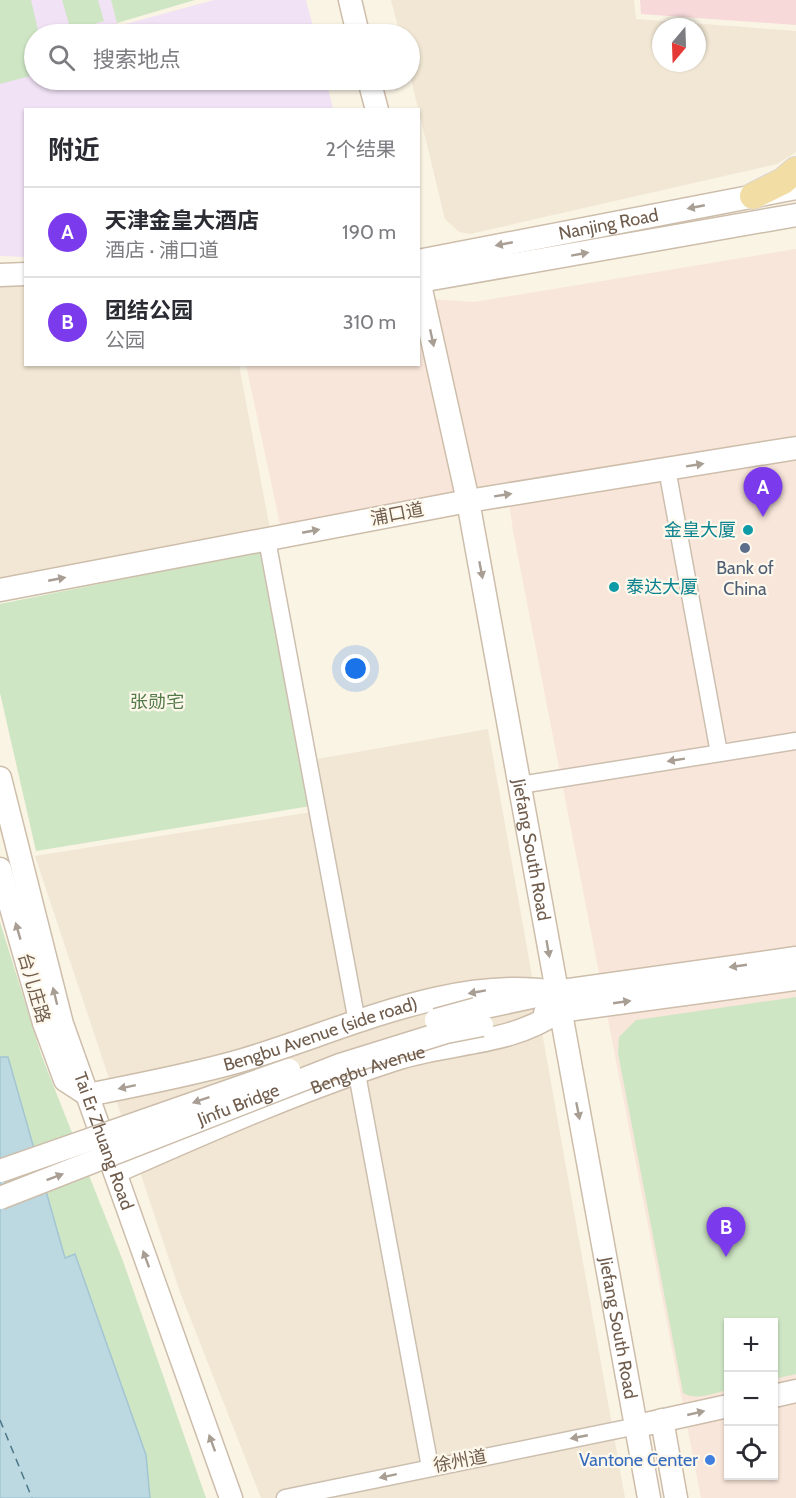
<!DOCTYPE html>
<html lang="zh">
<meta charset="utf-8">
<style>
body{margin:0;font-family:Cabin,"Noto Sans SC",sans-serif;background:#f7f7f7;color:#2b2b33}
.controls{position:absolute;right:18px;bottom:18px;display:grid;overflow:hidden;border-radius:0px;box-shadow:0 2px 4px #0004}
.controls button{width:54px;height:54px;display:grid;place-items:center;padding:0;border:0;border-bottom:2px solid #e1e1e2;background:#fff;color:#2b2b33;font:30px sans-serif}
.compass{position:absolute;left:652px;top:18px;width:54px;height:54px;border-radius:50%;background:#fff;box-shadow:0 2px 4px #0004;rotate:199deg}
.you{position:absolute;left:356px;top:669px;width:21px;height:21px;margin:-15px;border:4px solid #fff;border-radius:50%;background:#1a73e8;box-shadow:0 0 0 9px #1a73e833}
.badge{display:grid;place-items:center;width:39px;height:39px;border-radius:50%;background:#7c3aed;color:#fff;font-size:20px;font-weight:700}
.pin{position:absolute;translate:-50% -50px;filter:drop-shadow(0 2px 3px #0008)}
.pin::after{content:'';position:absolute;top:32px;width:21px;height:18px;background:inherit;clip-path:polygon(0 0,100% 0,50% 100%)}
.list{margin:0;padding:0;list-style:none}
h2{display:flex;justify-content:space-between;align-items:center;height:78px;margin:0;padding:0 24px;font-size:26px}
h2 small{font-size:20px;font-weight:400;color:#7c7c81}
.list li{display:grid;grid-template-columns:39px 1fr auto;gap:18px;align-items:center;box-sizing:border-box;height:90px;padding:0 24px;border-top:2px solid #e1e1e2}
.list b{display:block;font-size:22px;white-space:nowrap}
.list p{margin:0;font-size:20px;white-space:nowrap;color:#7c7c81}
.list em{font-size:20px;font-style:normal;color:#7c7c81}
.icon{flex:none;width:33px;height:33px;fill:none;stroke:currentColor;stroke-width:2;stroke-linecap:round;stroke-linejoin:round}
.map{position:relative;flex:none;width:796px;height:1498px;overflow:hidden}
.search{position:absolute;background:#fff;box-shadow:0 2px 4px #0004;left:24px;top:24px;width:396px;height:66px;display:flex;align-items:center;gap:15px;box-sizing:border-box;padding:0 21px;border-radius:33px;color:#7c7c81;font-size:22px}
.panel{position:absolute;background:#fff;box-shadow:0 2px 4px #0004;left:24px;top:108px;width:396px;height:258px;border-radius:0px}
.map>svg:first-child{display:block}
.residential{fill:#f1e7d4;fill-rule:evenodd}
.commercial{fill:#f9e6da;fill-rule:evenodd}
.education{fill:#f1e2f6}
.medical{fill:#f7d9da}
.green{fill:#cfe6c5}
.water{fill:#bcd8e1;stroke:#a3c6d2;stroke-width:1.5}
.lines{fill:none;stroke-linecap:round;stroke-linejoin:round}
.ferry{stroke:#4c7888;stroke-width:1.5;stroke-dasharray:8 6;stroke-linecap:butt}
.street-casing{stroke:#cdbfb0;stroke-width:19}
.secondary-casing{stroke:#cdbdab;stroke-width:25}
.primary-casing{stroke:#dad5d1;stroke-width:28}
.street{stroke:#fff;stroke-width:16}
.secondary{stroke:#fff;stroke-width:22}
.primary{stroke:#f2dda4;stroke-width:26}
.secondary-bridge-casing{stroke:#cdbdab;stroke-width:25;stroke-linecap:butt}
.secondary-bridge{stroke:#fff;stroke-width:22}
.oneway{fill:#a99e94}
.culture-dot{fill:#0f9aa8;stroke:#fdf8eb;stroke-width:2}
.service-dot{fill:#5c6f8a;stroke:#fdf8eb;stroke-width:2}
.shop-dot{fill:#3f7fe0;stroke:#fdf8eb;stroke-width:2}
.labels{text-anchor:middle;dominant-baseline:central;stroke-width:4.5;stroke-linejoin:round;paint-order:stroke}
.street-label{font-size:18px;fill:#705d4d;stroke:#fdf8eb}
.culture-label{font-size:18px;fill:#0d838f;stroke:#fdf8eb;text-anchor:end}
.service-label{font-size:18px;fill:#4e5e75;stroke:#fdf8eb}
.park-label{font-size:18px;fill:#537a49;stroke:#fdf8eb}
.shop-label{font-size:18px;fill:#366cbe;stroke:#fdf8eb;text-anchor:end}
</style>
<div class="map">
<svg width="796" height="1498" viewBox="0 0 796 1498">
<rect width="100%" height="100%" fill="#faf4e5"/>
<g class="residential">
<path d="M391,0H634L636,19L796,31V152L777,164L470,234L459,232L445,219L410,75V34H400ZM661,27H697V63H661Z"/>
<polygon points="25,282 26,364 239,365 270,529 0,579 0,283"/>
<polygon points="488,729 625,1498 261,1498 180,1292 35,856 324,810 317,759"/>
</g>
<path class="commercial" d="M796,249V1498H701L513,531L506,482L281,529L246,365L418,364L419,298L474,302ZM728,1322H774V1476H728Z"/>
<polygon class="education" points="0,0 111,0 118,26 214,0 306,0 315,34 34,34 34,80 326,80 333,109 26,110 25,257 0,256"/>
<polygon class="medical" points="640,0 796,0 796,25 641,14"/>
<g class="green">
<polygon points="0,0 31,0 39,34 34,34 34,75 0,84"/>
<polygon points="62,0 98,0 104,21 71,31"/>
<polygon points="111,0 195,0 117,23"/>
<polygon points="261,551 311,806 36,851 0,693 0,604"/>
<polygon points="0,922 42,1057 123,1261 206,1498 0,1498"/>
<path d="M796,997V1374L774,1379V1322H728V1390C714,1393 696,1401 683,1393L618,1053L619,1037L636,1020Z"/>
</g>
<polygon class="water" points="0,1057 8,1057 65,1258 75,1254 146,1455 150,1498 0,1498"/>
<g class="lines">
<polyline class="ferry" points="0,1420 32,1498"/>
<defs>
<g id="street">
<polyline points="667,469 719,753"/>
<polyline points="267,540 357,1022"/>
<polyline points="520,785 796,741"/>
<polyline points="357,1074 430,1467"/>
<polyline points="285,1498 637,1426"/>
</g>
<g id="secondary">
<polyline points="350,0 358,34"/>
<polyline points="369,80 377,110"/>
<path id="s1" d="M418,261L796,188"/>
<polyline points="0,275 26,274"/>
<path id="s2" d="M418,276L468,501L649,1498"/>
<polyline points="420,281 796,215"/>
<polyline points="0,590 468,501 796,448"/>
<path id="s3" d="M0,778L62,1024L231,1498"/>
<path id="s4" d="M0,869L44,1023L65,1080L88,1095C140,1084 192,1075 243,1060C341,1031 452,975 555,992"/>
<polyline points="476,1009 555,992 796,958"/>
<polyline points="545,1013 796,979"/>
<path id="s5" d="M115,1172C208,1131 302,1089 399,1058C454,1041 510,1045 559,1011"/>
<polyline points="774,1396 796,1391"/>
<polyline points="662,1420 676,1498"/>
<polyline points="637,1426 728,1406"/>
</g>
<polyline id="primary" points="753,196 783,181 796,170"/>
</defs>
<use href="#street" class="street-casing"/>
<use href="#secondary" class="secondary-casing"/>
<use href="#primary" class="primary-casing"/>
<use href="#street" class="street"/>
<use href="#secondary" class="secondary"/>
<use href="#primary" class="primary"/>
<defs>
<g id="secondary-bridge">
<polyline points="436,1020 476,1009"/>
<polyline points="0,1171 289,1070"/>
<path id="s6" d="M0,1198L340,1065L446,1032L482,1025"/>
</g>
</defs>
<use href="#secondary-bridge" class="secondary-bridge-casing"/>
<use href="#secondary-bridge" class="secondary-bridge"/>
</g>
<defs><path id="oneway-solid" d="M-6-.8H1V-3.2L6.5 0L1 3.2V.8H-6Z" transform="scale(1.5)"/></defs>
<g class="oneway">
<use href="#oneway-solid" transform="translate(696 207) rotate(169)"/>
<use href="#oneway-solid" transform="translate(504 244) rotate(169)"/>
<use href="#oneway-solid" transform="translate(580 254) rotate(-10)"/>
<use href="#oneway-solid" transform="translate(432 338) rotate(78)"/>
<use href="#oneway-solid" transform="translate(695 465) rotate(-9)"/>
<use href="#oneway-solid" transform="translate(503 495) rotate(-9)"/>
<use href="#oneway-solid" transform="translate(311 531) rotate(-11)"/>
<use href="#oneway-solid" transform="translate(481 570) rotate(79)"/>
<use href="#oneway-solid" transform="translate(57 579) rotate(-11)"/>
<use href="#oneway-solid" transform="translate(676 760) rotate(171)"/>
<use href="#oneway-solid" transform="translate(18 931) rotate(-106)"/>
<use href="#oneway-solid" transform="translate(548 949) rotate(80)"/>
<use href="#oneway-solid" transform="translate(738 966) rotate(172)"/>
<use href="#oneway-solid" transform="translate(477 992) rotate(170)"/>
<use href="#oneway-solid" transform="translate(55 996) rotate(-104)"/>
<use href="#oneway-solid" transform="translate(622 1002) rotate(-8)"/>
<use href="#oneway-solid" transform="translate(127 1087) rotate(168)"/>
<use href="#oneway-solid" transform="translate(201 1100) rotate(161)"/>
<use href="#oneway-solid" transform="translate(578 1111) rotate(79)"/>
<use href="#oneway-solid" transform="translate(55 1177) rotate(-21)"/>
<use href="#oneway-solid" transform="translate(146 1259) rotate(-110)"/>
<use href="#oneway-solid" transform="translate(696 1413) rotate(-13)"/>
<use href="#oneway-solid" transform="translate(579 1437) rotate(169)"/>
<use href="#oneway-solid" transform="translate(212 1443) rotate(-110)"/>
<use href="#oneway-solid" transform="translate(388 1476) rotate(168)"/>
</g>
<g class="culture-dot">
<circle cx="748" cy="530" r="6"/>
<circle cx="614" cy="587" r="6"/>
</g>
<circle class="service-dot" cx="745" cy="548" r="6"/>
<circle class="shop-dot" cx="710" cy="1460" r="6"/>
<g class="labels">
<g class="street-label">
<text stroke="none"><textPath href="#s1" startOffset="194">Nanjing Road</textPath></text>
<text transform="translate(397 514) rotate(-11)">浦口道</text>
<text stroke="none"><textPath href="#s2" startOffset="585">Jiefang South Road</textPath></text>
<text transform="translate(34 988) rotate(74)">台儿庄路</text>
<text stroke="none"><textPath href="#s4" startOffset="489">Bengbu Avenue (side road)</textPath></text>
<text stroke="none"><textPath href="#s5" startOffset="273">Bengbu Avenue</textPath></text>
<text stroke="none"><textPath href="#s6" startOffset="256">Jinfu Bridge</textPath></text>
<text stroke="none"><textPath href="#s3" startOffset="378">Tai Er Zhuang Road</textPath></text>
<text stroke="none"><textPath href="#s2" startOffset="1071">Jiefang South Road</textPath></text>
<text transform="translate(460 1461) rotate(-11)">徐州道</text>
</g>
<g class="culture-label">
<text x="736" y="530">金皇大厦</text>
<text x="626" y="587" text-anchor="start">泰达大厦</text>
</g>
<g class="service-label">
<text x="745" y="568">Bank of<tspan x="745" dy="21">China</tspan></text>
</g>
<g class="park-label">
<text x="157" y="702">张勋宅</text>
</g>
<g class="shop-label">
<text x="698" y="1460">Vantone Center</text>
</g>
</g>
</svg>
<div class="controls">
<button>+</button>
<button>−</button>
<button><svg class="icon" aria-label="locate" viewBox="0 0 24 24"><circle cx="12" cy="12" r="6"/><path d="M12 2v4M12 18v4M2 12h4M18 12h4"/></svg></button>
</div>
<svg class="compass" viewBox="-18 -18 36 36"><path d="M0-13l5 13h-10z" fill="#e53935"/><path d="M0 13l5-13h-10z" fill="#7c7c81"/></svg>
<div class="you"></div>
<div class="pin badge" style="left:763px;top:517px">A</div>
<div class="pin badge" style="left:726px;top:1257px">B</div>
<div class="search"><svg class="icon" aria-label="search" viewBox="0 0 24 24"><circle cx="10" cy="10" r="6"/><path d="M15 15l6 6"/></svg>搜索地点</div>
<section class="panel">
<h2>附近<small>2个结果</small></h2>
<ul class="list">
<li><span class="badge">A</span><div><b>天津金皇大酒店</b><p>酒店 · 浦口道</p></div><em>190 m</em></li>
<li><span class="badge">B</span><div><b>团结公园</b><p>公园</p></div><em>310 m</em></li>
</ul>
</section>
</div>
